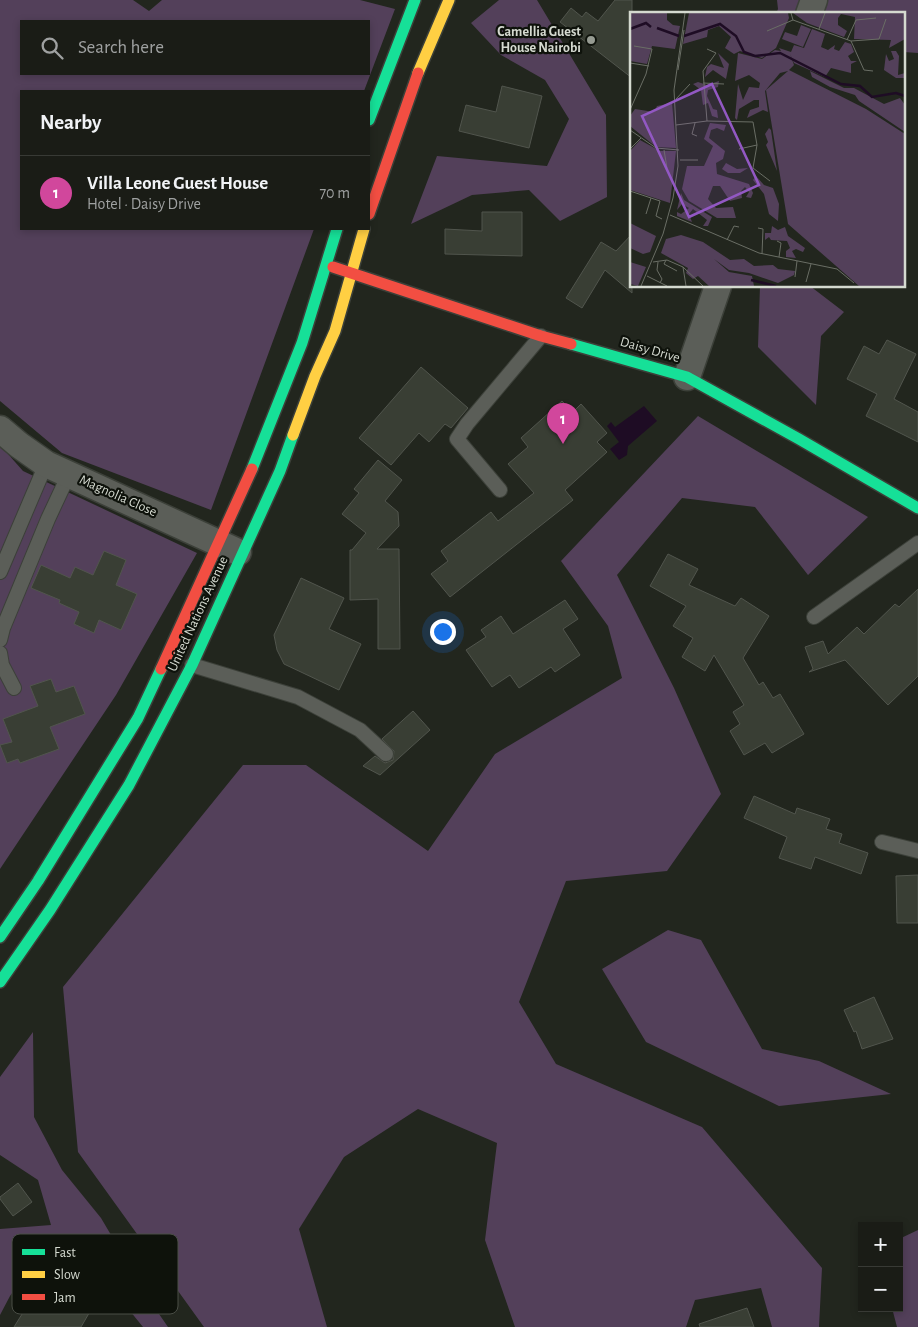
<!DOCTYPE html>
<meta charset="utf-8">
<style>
body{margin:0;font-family:"Alegreya Sans",sans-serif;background:#23251f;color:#f1f3f6}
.controls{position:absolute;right:15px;bottom:15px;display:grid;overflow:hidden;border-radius:0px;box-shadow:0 2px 8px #0003}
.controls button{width:45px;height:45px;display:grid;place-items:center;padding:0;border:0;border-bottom:1px solid #383a35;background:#1a1c16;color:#f1f3f6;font:25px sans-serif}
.you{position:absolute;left:442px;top:631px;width:18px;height:18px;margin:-12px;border:4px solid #fff;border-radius:50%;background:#1a73e8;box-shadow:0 0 0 8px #1a73e833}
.badge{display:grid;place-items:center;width:32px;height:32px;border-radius:50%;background:#b45309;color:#fff;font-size:16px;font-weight:700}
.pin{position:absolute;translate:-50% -41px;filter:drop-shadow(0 1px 2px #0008)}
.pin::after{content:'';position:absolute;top:26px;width:18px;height:15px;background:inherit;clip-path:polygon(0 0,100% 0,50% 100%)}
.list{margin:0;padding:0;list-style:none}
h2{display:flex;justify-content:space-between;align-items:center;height:65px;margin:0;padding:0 20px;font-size:21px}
h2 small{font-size:16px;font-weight:400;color:#9fa1a1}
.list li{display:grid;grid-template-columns:32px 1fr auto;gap:15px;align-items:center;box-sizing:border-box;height:75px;padding:0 20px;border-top:1px solid #383a35}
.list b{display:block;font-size:19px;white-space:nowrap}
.list p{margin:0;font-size:16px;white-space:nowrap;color:#9fa1a1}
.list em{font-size:16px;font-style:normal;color:#9fa1a1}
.icon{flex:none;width:28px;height:28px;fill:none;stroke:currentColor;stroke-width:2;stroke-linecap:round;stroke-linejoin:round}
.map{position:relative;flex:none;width:918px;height:1327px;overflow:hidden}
.search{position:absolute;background:#1a1c16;box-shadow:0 2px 8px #0003;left:20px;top:20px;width:350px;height:55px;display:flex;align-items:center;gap:12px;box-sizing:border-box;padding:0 18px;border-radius:0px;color:#9fa1a1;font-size:19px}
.panel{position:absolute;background:#1a1c16;box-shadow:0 2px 8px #0003;left:20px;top:90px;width:350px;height:140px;border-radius:0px}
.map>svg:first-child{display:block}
.green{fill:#53405a;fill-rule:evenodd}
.water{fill:#1e0c24}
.building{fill:#393e34;stroke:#51554d}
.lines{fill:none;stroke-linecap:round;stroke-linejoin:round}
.lane-casing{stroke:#3c4039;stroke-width:16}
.street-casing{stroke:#3c4039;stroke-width:29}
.fast-casing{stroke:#3c4039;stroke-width:14}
.slow-casing{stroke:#3c4039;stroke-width:14}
.jam-casing{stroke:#3c4039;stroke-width:14}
.lane{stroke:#5b5e58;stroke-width:14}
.street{stroke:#5b5e58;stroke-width:26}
.fast{stroke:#16e098;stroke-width:11}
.slow{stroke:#ffcf43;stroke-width:11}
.jam{stroke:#f24e42;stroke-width:11}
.poi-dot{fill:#969b92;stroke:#0e120b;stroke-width:2}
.labels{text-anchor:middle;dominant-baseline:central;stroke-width:4.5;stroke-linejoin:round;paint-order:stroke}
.poi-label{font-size:14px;font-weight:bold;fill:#d5dad0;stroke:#0e120b;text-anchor:end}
.street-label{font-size:14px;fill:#d5dad0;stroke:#0e120b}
.inset-river{fill:none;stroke:#1e0c24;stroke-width:2.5}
.inset-road{fill:none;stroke:#6a6e65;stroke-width:1}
.view{fill:#9258c3;fill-opacity:0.15;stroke:#9258c3;stroke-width:2.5}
.inset-edge{fill:none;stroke:#d5dad0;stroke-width:2.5}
.key{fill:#0e120b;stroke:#4a4e46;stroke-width:1}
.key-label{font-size:14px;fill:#d5dad0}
</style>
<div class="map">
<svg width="918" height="1327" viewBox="0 0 918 1327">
<rect width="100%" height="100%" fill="#22261e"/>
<g class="green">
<path d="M0,0H133L149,11L162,0H360L395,9L364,91H21V229H314L211,510L62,453L0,401ZM21,21H369V74H21Z"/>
<polygon points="499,0 537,0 606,115 607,197 560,221 529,190 472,195 411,224 437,156 547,166 569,119 545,80 501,55 471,23"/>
<polygon points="777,0 918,0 918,53 904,52 904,14 776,14 778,9"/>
<polygon points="760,286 810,286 844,312 821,336 816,405 758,347"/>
<polygon points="698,416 868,517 808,575 755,507 682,498 617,575 674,688 721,794 667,871 566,881 519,1002 556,1064 702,1127 822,1268 819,1327 772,1327 761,1288 695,1300 686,1327 515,1327 485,1240 497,1143 418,1109 344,1157 299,1229 327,1327 204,1327 78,1152 63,987 243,765 306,765 428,851 495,754 622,678 608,626 561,561"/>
<polygon points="0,445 23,471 197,553 116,695 0,869"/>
<polygon points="668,930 701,940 762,1049 819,1061 891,1094 779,1106 646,1042 602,969"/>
<polygon points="33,1032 34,1117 62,1170 101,1218 150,1301 168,1327 143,1327 87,1258 36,1258 10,1296 0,1315 0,1229 51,1225 38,1180 0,1155 0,1077"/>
<polygon points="918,1230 918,1327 897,1327 892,1308 899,1308 899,1239"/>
</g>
<polygon class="water" points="644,406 657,421 628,446 627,455 619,460 610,449 619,442 607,426 611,422 615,427"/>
<g class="building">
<polygon points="615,0 632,0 632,78 560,22 571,8 582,17 586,12 598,21"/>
<polygon points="502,86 542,96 529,148 459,131 466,105 496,112"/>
<polygon points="482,212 522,212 522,256 445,254 445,229 482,231"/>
<polygon points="632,234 632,293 605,270 582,308 566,298 601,242 616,251"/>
<polygon points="887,340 916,354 894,399 918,412 918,442 866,416 877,394 847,379 864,346 879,354"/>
<polygon points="421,367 468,408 451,428 445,424 429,442 419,433 391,465 359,438"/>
<polygon points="562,401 573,412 581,404 607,433 597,442 607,452 565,490 573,500 450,597 431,574 448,561 441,551 491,512 498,521 534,493 508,464 528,447 521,438"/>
<polygon points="378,460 402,480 385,501 398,512 399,526 377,549 399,549 400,649 378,649 378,599 350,600 350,550 352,550 366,533 342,514 359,493 354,489"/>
<polygon points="104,551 126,560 116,585 137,594 121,630 99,620 94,633 74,624 79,612 59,603 60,600 31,588 41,565 70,578 75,567 93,575"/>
<polygon points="668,554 698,569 689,585 735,606 741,598 769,616 743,658 759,685 763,682 773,698 780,694 804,734 772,753 765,743 744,755 730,731 740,724 733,712 744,705 714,655 705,671 682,657 693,638 673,626 686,606 650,586"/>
<polygon points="301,578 344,598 329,629 361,644 339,690 284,664 277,650 274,635"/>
<polygon points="918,589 918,676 888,705 845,660 809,672 813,669 805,647 823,641 828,654 857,627 864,634 895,604 899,607"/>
<polygon points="565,600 578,619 563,629 580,655 555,672 551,667 519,688 510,675 492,687 466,650 486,637 481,630 501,616 513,634"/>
<polygon points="51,679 56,692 74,686 85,714 50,727 59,749 20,763 18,759 7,763 0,745 12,742 3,719 38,706 30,686"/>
<polygon points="413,711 430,730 380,775 363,766 375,756 385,763 393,760 394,751 382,739"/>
<polygon points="754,796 795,814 797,808 830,819 826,829 842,834 839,843 868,853 861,874 815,857 811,869 779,858 787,837 744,818"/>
<polygon points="918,875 918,923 897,923 896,876"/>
<polygon points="874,997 893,1039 862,1049 856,1031 854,1032 844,1010"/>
<polygon points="18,1183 32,1202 13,1216 0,1199 0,1197"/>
<polygon points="42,1282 71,1300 81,1285 99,1296 81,1327 14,1327"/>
<polygon points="747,1308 754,1327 700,1327 699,1324"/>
</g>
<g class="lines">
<defs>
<g id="lane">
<polyline points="500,490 457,439 467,424 541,336"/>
<polyline points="0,572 46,464"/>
<polyline points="814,617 918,543"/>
<polyline points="0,640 3,628 48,519 69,474"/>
<polyline points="0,653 2,665 14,688"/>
<polyline points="192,665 298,697 360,730 386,754"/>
<polyline points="882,842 918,851"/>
</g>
<g id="street">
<polyline points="809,14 814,0"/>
<polyline points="687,377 718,286"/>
<polyline points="0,429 19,445 46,464 238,552"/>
</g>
<g id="fast">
<polyline points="369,120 415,0"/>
<polyline points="571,344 687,377 799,439 918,508"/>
<polyline points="252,469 302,343 337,229"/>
<polyline points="0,937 38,881 138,718 161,669"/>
<polyline points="0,982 50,910 129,785 192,665 280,471 293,435"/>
</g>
<g id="slow">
<polyline points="418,73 449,0"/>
<polyline points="293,435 315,376 335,331 364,229"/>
</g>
<g id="jam">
<polyline points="369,214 418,73"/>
<polyline points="333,267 541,336 571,344"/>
<polyline points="161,669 252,469"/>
</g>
</defs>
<use href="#lane" class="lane-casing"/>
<use href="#street" class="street-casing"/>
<use href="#fast" class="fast-casing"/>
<use href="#slow" class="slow-casing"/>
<use href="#jam" class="jam-casing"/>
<use href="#lane" class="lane"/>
<use href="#street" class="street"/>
<use href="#fast" class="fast"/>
<use href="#slow" class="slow"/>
<use href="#jam" class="jam"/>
</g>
<circle class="poi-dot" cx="591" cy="40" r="5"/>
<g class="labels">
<g class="poi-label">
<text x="581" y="32">Camellia Guest<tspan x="581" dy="16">House Nairobi</tspan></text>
</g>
<g class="street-label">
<text transform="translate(650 350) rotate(16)">Daisy Drive</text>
<text transform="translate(118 496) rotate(24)">Magnolia Close</text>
<text transform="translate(198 614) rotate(-65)">United Nations Avenue</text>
</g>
</g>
<g transform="translate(630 12)">
<rect width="275" height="275" fill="#22261e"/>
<path d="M0,1H37V8L43,13L50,14L45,37L22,34L17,52L0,49ZM59,1H158L159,6L146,36L132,46L110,39L104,42L95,36L101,25L89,14L78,18L77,25L53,32ZM163,1H275V27L259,36L261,28L224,27L225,5L211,2L208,6V13L217,19L214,25L177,11ZM171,13L181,17L173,35L152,27L155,20L167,24ZM182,17L195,22L191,35L198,38L205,33L204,37L209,39L215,30L221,32L224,40L218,44L221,49H227L221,52V61L201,56L195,65L164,51L160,42L164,53L159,58L236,97L275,122V274H229L158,212L136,78L158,59L150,61L135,79L138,100L133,98L117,106L120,98L129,95V88H124L109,97L107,108L105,106L108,72L113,88L119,75L129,76L130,71L119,63L105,69L108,41L132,47L145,38L151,39L149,36L161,40L164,33L174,36ZM261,39H266L269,44L268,63L275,61L274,66H266L254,58L256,42L259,49L264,47ZM88,41L99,52L96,67L83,58L75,65L77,55L81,52L94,56ZM180,59L214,76H224L254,92L270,86L275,93V120L229,89L225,83L200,75L182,65ZM89,69L88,75L78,78L77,84L83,97L87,98L88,106L82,104L78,91L73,93L71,78L63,72L68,70L77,73ZM42,91L46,136L26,135L0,114V104L5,97L24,100L27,94ZM80,111L96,113L94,119L87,116L81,118L79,126L95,139L93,147L86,151L87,162L119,172L123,181L121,186L116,185L119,180L115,175L111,179L112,186L100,189L90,174H83L78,187L86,196L103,195L106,206H87L59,189L52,177L57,154H74L83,134L74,127ZM139,116L141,118L147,159L136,133L138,130L135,122ZM10,128L30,139H46L40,191L0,178V139ZM96,151L107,157L118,156L110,161H98L92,157ZM126,164L134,173L143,176L149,192L148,209L139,202L134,182L123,168ZM51,181L54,188L82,205L78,214H73L77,208L63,197L59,202L62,210L47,204V200L51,202L59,196L52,192L47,198ZM0,211L26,224L20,240L13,242L0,236ZM142,214L148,218L155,215L158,224L175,236L173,240L166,237L162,239L166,246L156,245V239L160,236L157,229L141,228L139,225L135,228V221H141ZM51,223L73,230L100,248L114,247L124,254L143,253L148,257L165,259L164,263L148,271L119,261L99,258L84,247L99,260L122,264L124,274H79L68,264L63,267L56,261L58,256L31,241L36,227ZM0,250L16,255L8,274L0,272Z" fill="#53405a"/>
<path class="inset-river" d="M27,16L49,24M0,17L16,11L21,15M54,24L90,12L106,24L114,40L125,44L150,41L211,72L230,74L242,85L266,81L275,84M121,268L146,274"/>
<path class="inset-road" d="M161,1L163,8L221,29L249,27L256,7M189,17L195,1M137,19L163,8M217,28L226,8L246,6M221,29L234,58L243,59M77,37L86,41L73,59L77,109M0,51L19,54M48,58L54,18M73,71L94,72M46,87L60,72M0,98L16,62L22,37L4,34M65,111L62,122L67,124M46,113L77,109L123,110L127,133L123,156L140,169M0,118L26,136L49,138M0,137L11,126M109,137L127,133M34,138L37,156M50,148H68M0,179L30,189L26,204L32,207M16,202L21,186M40,203L129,241L207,257L224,271M128,216L133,217L132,242M97,228L104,214L109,215M147,229L151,231L149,245M36,248L34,252L47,259M23,250L37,248L53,255L73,274M28,250L27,258L32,267L30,271M53,255L56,274M17,264L37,274M165,265L167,249M176,270L181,252M11,274L33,222L43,186L48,154L44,78L55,1"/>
<path class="view" d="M82,72L129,173L59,205L12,104Z"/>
<rect width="275" height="275" class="inset-edge"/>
</g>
<rect x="12" y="1234" width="166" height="80" rx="8" class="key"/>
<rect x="22" y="1249" width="23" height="6" fill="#16e098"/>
<rect x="22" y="1271" width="23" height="7" fill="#ffcf43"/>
<rect x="22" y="1294" width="23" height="6" fill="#f24e42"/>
<g class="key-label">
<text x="54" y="1257">Fast</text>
<text x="54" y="1279">Slow</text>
<text x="54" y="1302">Jam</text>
</g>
</svg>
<div class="controls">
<button>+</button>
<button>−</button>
</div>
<div class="you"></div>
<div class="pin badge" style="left:563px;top:444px;background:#d1479c">1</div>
<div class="search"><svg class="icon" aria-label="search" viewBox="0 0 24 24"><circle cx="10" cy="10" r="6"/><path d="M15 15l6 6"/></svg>Search here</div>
<section class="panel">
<h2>Nearby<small></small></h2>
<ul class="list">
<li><span class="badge" style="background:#d1479c">1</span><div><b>Villa Leone Guest House</b><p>Hotel · Daisy Drive</p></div><em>70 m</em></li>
</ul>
</section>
</div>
